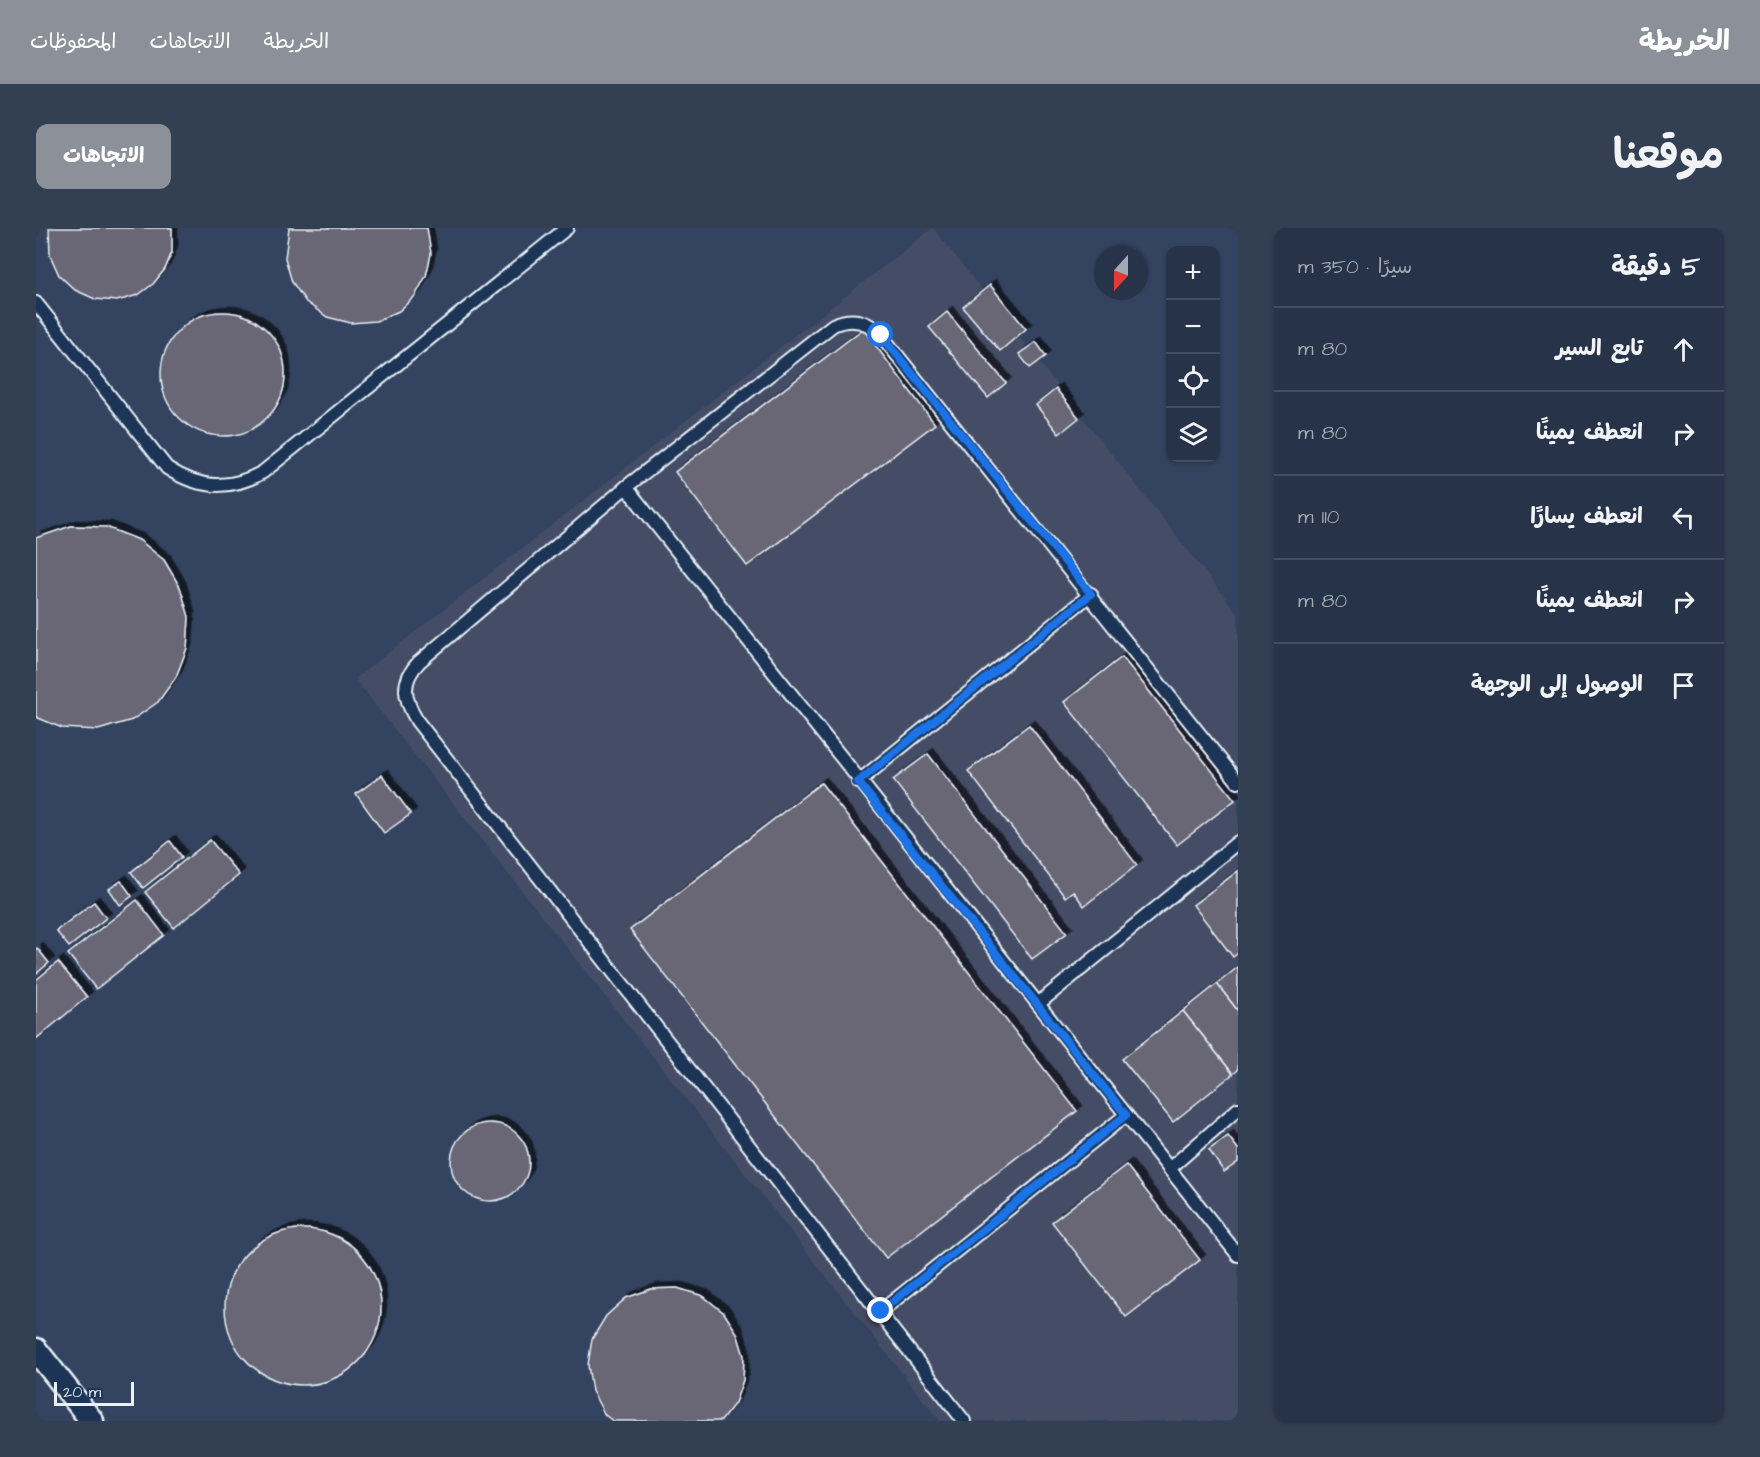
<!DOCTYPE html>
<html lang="ar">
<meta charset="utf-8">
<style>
body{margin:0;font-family:"Architects Daughter","Playpen Sans Arabic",sans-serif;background:#333f52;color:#f1f3f6;direction:rtl}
.controls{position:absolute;right:18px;top:18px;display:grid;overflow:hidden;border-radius:12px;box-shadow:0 2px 4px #0004}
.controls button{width:54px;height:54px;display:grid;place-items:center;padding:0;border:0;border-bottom:2px solid #434e60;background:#273348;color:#f1f3f6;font:30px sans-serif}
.compass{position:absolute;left:1058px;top:18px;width:54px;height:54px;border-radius:50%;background:#273348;box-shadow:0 2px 4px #0004;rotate:201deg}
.scale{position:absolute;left:18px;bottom:15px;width:80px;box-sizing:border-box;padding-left:6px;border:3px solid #e8f1f8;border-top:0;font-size:16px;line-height:21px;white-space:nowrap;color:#e8f1f8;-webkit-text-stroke:4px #1d3557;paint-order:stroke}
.stop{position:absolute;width:18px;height:18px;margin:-14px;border:4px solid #1a73e8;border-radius:50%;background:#fff}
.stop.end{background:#1a73e8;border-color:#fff;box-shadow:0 2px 6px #0008}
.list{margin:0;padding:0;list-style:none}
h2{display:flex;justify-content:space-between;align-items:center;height:78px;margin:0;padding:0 24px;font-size:26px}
h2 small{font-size:20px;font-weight:400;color:#a4aab4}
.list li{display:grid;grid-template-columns:39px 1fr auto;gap:18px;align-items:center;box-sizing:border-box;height:84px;padding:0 24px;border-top:2px solid #434e60}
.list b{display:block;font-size:22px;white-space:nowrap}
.list em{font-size:20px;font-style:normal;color:#a4aab4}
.icon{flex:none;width:33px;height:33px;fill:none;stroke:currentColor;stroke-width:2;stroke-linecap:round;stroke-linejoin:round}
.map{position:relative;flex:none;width:1202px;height:1193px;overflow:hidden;direction:ltr;border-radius:12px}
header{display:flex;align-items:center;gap:36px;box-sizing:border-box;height:84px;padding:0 30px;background:#8c9099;color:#fff}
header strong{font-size:28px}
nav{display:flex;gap:33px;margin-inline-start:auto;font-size:21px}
.intro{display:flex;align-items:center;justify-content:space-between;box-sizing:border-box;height:144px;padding:0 36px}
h1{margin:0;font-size:42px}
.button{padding:15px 27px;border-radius:12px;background:#8c9099;color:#fff;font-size:21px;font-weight:700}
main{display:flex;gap:36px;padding:0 36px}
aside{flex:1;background:#273348;border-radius:12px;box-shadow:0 2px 4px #0004}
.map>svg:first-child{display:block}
.built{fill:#444e66}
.building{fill:#696674;stroke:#e8f1f8;stroke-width:1.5;filter:url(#shadow)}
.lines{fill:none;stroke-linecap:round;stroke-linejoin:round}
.lane-casing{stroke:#e8f1f8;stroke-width:16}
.street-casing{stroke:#e8f1f8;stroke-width:27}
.lane{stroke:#1d3557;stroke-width:12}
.street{stroke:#1d3557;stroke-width:22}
.route{stroke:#1a73e8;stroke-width:8}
</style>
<header>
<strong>الخريطة</strong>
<nav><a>الخريطة</a><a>الاتجاهات</a><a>المحفوظات</a></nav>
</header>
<div class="intro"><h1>موقعنا</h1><a class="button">الاتجاهات</a></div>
<main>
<aside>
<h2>5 دقيقة<small>سيرًا · 350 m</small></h2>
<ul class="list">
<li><svg class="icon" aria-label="ahead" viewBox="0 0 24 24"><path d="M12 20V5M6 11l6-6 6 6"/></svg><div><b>تابع السير</b></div><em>80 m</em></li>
<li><svg class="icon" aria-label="right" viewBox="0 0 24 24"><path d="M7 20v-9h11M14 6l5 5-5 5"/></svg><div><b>انعطف يمينًا</b></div><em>80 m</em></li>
<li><svg class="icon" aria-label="left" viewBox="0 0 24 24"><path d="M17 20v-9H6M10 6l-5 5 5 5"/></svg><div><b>انعطف يسارًا</b></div><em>110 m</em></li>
<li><svg class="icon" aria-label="right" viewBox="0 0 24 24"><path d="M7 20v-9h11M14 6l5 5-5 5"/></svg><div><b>انعطف يمينًا</b></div><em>80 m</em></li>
<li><svg class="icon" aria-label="arrive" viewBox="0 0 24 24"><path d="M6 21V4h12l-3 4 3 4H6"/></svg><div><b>الوصول إلى الوجهة</b></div></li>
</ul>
</aside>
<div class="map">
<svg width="1202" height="1193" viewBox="0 0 1202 1193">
<defs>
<filter id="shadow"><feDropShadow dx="5.5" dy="-5.5" stdDeviation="0" flood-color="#0009"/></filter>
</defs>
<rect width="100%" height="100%" fill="#344460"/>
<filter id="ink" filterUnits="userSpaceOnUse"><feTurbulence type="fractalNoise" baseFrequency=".0167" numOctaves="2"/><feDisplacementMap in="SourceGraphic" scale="12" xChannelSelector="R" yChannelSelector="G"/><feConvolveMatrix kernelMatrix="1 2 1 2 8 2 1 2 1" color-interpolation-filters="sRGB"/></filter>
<g filter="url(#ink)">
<polygon class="built" points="897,0 1202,386 1202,1193 904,1193 319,451"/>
<g class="building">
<polygon points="13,0 136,0 136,24 129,41 117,56 102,67 81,73 59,71 39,62 23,47 14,27"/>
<polygon points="253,0 391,0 395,26 390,48 379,68 363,83 340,93 315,95 291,89 270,74 256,54 249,30"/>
<polygon points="954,57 990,101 964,123 927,79"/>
<circle cx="187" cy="146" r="62"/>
<polygon points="911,84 970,155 952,170 893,99"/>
<polygon points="827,101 899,196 711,338 639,244"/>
<polygon points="1000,114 1010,128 994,140 983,126"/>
<polygon points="1020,161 1043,190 1023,206 1000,177"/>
<polygon points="35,298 70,299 103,312 128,332 144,359 153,389 151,420 140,449 122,474 96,492 62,502 26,500 0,489 0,310"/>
<polygon points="1086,429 1199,572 1141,617 1028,474"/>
<polygon points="993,497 1101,637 1048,678 1037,663 1029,669 932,543"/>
<polygon points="892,526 1031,705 996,731 857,552"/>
<polygon points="346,547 375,586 348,605 320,566"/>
<polygon points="785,555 1041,883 850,1030 594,702"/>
<polygon points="174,612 203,647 138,700 109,664"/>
<polygon points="134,613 146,629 107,660 95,644"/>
<polygon points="1202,643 1202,725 1197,729 1157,677"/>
<polygon points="85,653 96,668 84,677 73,661"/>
<polygon points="101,672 128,707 60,761 32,726"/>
<polygon points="58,674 70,690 33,719 20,703"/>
<polygon points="1,720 13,735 0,746 0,721"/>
<polygon points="22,734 51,769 0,811 0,752"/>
<polygon points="1202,739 1202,783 1181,756"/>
<polygon points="1181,756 1202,783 1202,842 1197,846 1147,783"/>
<polygon points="1147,783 1197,846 1137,894 1086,831"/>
<circle cx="454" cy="934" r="39"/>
<polygon points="1192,908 1202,921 1202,934 1188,944 1173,922"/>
<polygon points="1090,937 1164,1032 1090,1089 1016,994"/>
<circle cx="267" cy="1079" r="78"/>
<polygon points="641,1060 667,1068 688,1085 701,1105 708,1128 707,1152 699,1175 685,1193 577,1193 569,1187 556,1163 552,1137 556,1111 570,1088 590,1070 615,1061"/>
</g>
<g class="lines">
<defs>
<g id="lane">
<path d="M0,75L131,240C163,261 194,263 227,244L531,0"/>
<polyline points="590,259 1202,1027"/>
<polyline points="822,554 1055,366"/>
<polyline points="1003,775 1202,614"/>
<polyline points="1133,941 1202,881"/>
<polyline points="845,1083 1090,887"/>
<path d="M928,1193L381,493C368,471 364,454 383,434L590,259L797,97C815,89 831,92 845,107L1202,554"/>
</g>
<polyline id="street" points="0,1122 56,1193"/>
</defs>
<use href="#lane" class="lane-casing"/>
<use href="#street" class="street-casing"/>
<use href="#lane" class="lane"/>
<use href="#street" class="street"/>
</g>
</g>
<g class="lines" filter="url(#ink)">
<polyline class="route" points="845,1083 1090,887 822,554 1055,366 845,107"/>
</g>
</svg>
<div class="controls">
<button>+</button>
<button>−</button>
<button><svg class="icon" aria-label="locate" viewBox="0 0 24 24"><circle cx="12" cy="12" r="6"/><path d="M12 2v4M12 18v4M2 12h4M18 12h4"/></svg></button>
<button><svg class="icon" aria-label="layers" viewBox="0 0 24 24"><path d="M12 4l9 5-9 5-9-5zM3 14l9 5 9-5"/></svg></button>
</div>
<svg class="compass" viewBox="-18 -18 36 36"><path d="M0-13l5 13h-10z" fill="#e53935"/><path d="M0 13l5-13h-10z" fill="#a4aab4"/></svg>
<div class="scale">20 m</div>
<div class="stop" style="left:845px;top:107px"></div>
<div class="stop end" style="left:845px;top:1083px"></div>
</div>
</main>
